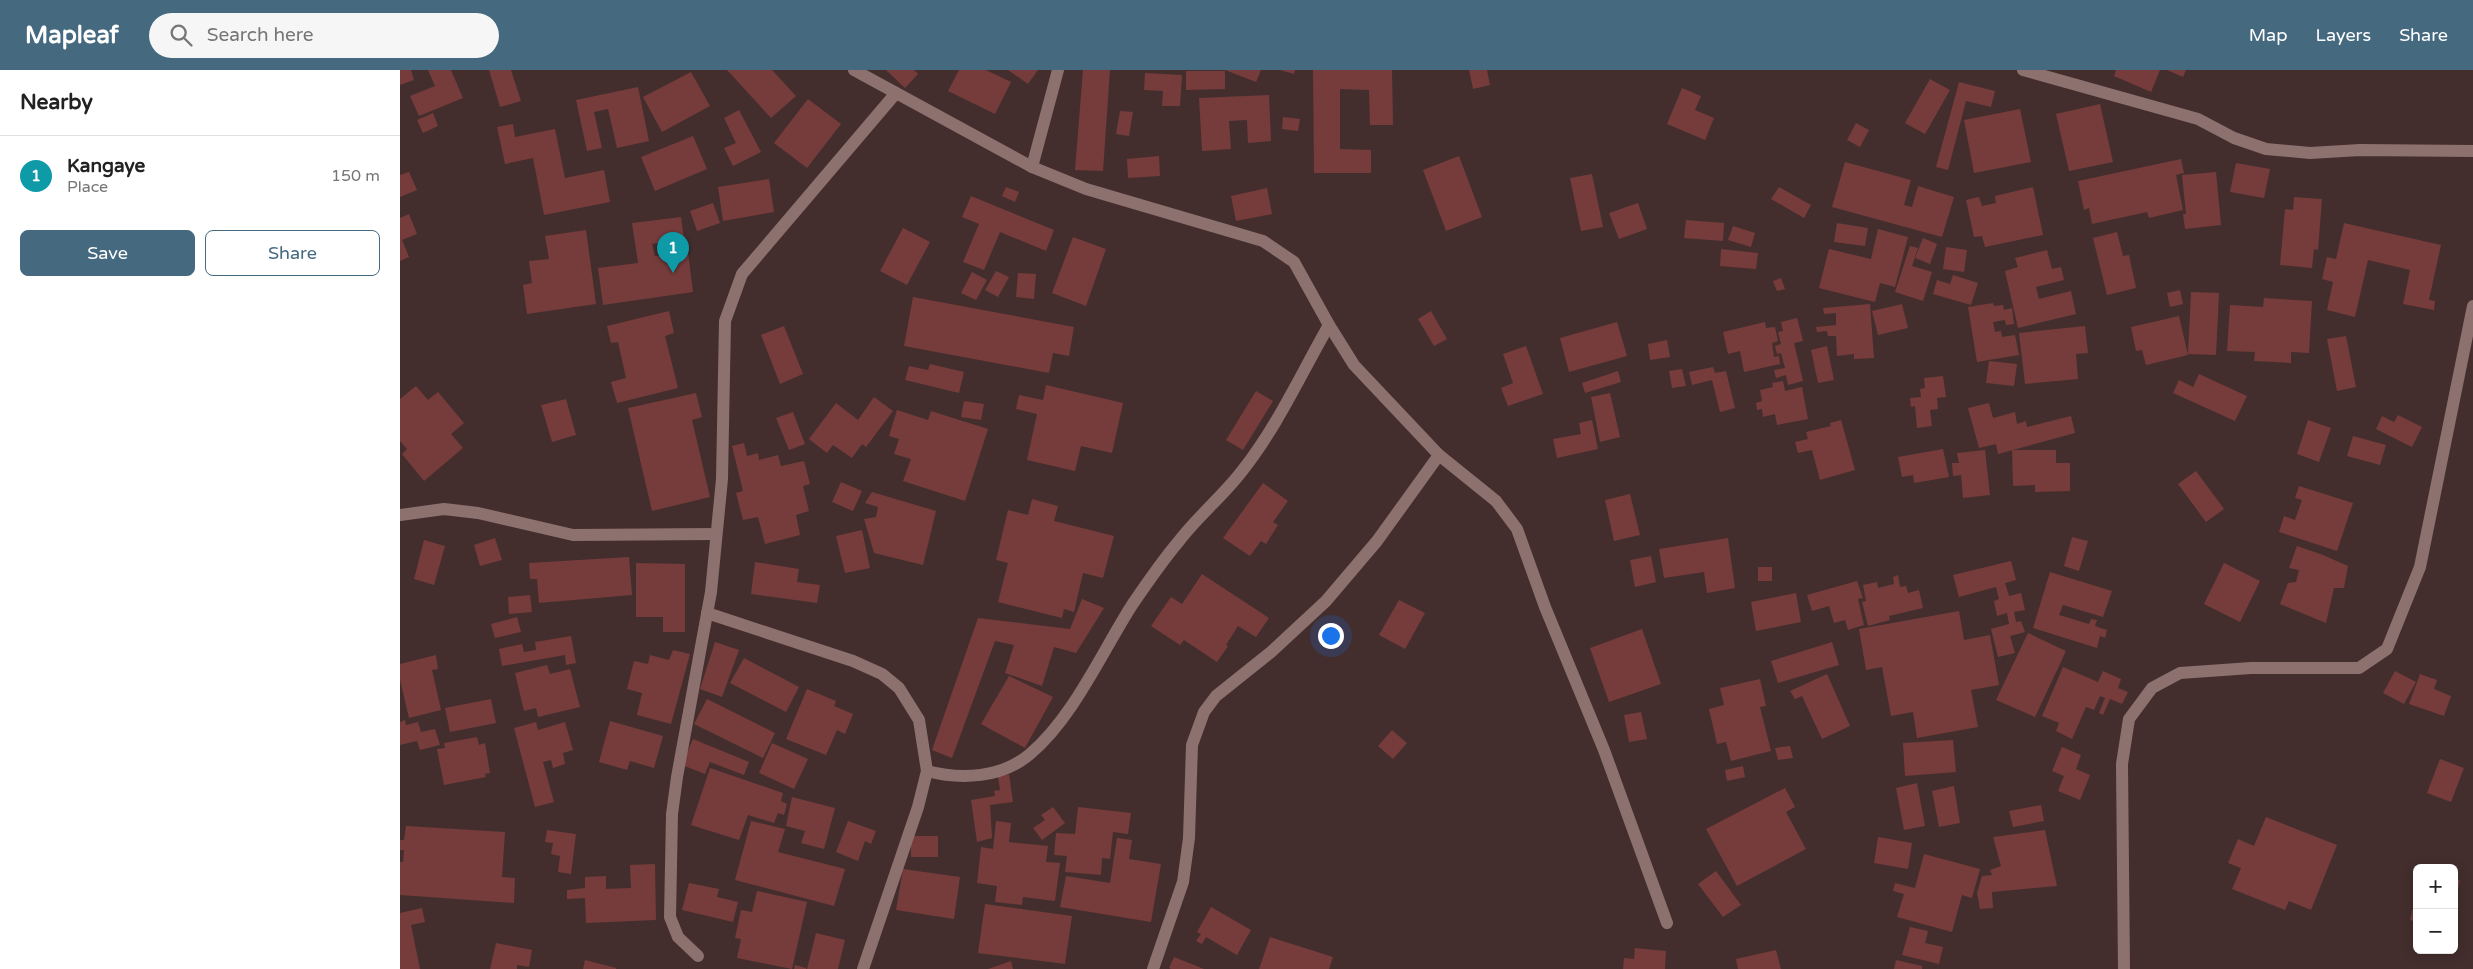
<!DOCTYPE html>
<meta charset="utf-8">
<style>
body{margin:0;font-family:"Varela Round",sans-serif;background:#f6f6f6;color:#222}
.controls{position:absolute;right:15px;bottom:15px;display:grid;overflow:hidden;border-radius:8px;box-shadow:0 2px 12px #0003}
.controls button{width:45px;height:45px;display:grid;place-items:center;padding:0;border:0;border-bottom:1px solid #e0e0e0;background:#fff;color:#222;font:25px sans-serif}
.you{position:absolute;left:930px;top:565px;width:18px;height:18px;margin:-12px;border:4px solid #fff;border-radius:50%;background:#1a73e8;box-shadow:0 0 0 8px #1a73e833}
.badge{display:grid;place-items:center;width:32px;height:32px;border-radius:50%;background:#456a80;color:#fff;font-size:16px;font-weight:700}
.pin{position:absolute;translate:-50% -41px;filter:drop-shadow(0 1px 2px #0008)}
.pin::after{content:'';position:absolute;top:26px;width:18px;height:15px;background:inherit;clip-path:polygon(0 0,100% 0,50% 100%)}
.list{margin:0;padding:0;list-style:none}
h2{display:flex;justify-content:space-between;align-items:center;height:65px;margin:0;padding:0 20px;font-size:21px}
h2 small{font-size:16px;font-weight:400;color:#767676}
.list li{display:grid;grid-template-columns:32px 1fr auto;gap:15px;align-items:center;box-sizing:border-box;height:80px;padding:0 20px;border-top:1px solid #e0e0e0}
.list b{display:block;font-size:19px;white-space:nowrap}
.list p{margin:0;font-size:16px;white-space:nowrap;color:#767676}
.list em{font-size:16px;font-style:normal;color:#767676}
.actions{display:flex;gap:10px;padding:15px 20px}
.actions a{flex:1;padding:11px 0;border:1px solid #456a80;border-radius:8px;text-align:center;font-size:18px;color:#456a80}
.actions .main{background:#456a80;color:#fff}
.icon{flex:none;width:28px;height:28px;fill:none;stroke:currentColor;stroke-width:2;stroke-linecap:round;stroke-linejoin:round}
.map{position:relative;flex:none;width:2073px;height:899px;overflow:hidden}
header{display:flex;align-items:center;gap:30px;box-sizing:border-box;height:70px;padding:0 25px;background:#456a80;color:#fff}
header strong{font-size:24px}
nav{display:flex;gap:28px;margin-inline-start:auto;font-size:18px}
.search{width:350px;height:45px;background:#f6f6f6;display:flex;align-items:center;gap:12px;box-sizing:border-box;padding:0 18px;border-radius:28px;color:#767676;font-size:19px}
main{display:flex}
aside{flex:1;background:#fff}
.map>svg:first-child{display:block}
.building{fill:#753c3b}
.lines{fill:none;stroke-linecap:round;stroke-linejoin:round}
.minor{stroke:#8d716f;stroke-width:12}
</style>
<header>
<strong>Mapleaf</strong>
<div class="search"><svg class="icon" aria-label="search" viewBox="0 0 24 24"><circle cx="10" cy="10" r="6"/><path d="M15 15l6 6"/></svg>Search here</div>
<nav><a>Map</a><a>Layers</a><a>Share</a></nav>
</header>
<main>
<aside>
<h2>Nearby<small></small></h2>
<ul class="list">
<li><span class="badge" style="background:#0f9aa8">1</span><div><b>Kangaye</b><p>Place</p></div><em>150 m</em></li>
</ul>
<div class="actions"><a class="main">Save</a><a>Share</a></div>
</aside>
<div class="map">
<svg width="2073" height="899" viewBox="0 0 2073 899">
<rect width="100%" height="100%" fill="#432e2d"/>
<g class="building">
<polygon points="0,0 11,0 14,10 0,15"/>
<polygon points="28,0 51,0 63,28 19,46 10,26 35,16"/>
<polygon points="89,0 111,0 121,31 100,37"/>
<polygon points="327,0 372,0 396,26 371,48"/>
<polygon points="486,0 514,0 518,4 505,18"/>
<polygon points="559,0 586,0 611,12 595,44 548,21"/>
<polygon points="608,0 638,0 628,14"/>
<polygon points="683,0 710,0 703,101 675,100"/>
<polygon points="825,0 861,0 856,12"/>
<polygon points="880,0 895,0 894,4"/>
<polygon points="913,0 992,0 993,55 970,55 969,20 940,19 940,79 971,80 971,103 914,103"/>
<polygon points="1069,0 1087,0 1090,15 1073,19"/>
<polygon points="1716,0 1760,0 1751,22 1714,6"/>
<polygon points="1767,0 1786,0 1783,7"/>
<polygon points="786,1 825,1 825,19 786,20"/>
<polygon points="291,2 310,36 262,62 243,27"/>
<polygon points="745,3 782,5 780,36 762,36 763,21 744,20"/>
<polygon points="1530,9 1550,20 1525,64 1505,53"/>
<polygon points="1559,12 1595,21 1591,37 1566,31 1548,100 1536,97"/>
<polygon points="238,17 249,71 217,78 208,39 194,42 202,78 187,81 176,30"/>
<polygon points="1282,18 1301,26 1295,40 1314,48 1305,70 1267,54"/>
<polygon points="869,25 871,71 848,73 847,50 829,51 831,79 802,81 799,28"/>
<polygon points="408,29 441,54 407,98 374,73"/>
<polygon points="1700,34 1713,92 1669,101 1656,44"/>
<polygon points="1620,39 1631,92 1574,103 1564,50"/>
<polygon points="339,40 361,82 333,96 324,78 336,73 324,48"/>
<polygon points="720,41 733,42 729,66 716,64"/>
<polygon points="33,43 38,56 23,63 17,50"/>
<polygon points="883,47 900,49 898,61 882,59"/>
<polygon points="1456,53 1469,60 1460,77 1447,70"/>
<polygon points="113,54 115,67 155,59 165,108 204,100 210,132 144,145 133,88 105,94 97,57"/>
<polygon points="293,66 307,99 255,121 241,87"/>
<polygon points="759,86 760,106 728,108 727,89"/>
<polygon points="1059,86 1082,147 1046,161 1023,100"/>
<polygon points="1781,89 1784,103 1776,105 1783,140 1749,148 1747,142 1692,154 1689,138 1684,140 1678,111"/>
<polygon points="1445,92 1511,110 1504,135 1512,137 1518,116 1554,127 1542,167 1432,137"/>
<polygon points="1836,93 1870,99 1864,128 1830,122"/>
<polygon points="9,102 17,120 0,127 0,105"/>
<polygon points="1816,102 1821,155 1785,159 1783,144 1786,144 1782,105"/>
<polygon points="1192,104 1203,157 1181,161 1170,108"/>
<polygon points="369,109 374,142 323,151 318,117"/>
<polygon points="606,117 619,122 615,132 602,126"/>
<polygon points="1379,117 1411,135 1404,148 1371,129"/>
<polygon points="1633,117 1643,165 1585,177 1582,166 1574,167 1566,130 1579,127 1582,136 1596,133 1595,126"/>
<polygon points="867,118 872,144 836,151 831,126"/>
<polygon points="571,126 654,160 646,181 600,162 584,200 563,192 579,154 562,147"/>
<polygon points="1894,127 1922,129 1918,180 1914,179 1912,198 1880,195 1885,139 1893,140"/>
<polygon points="313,133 320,153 297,161 290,141"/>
<polygon points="1238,133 1247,159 1219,169 1209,143"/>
<polygon points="9,144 17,164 2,170 9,187 0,191 0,148"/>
<polygon points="281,147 284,169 252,174 255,186 288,182 293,222 203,235 198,198 238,193 232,153"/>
<polygon points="1286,150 1324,153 1323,171 1284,168"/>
<polygon points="1437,153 1468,158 1465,176 1434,172"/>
<polygon points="1944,153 2041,175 2029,230 2035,231 2034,240 2003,234 2010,200 1968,190 1955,247 1927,240 1933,212 1922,209 1927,187 1936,189"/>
<polygon points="1333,156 1355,163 1351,177 1328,170"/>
<polygon points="503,158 530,172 507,215 480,201"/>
<polygon points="1478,159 1508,167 1495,217 1480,213 1475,232 1419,218 1429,179 1471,189"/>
<polygon points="186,160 196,234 127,244 123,215 132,213 129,191 149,189 145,166"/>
<polygon points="1717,162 1723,186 1729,185 1736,218 1707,225 1693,168"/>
<polygon points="673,167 706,179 686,236 652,223"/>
<polygon points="1523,168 1537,174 1530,194 1515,188"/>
<polygon points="1510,176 1518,178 1512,196 1532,202 1523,231 1495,222"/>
<polygon points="1546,177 1567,180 1564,202 1543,199"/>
<polygon points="1321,179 1358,183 1356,199 1320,196"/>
<polygon points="1647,180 1652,199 1661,197 1664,210 1636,217 1639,229 1671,221 1676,244 1618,258 1605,201 1618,197 1615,188"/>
<polygon points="596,201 609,207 598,227 585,220"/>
<polygon points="572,202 587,210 576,230 561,223"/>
<polygon points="618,203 636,204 634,229 616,227"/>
<polygon points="1553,205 1578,213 1571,235 1533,224 1537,210 1550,214"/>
<polygon points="1381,208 1385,219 1377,221 1373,211"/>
<polygon points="1780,220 1783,234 1770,237 1767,223"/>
<polygon points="1791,222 1819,223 1816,285 1788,284"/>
<polygon points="513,227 674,257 669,286 653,283 649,303 504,276"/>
<polygon points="1864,228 1912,231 1909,283 1891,282 1891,293 1854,291 1855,282 1827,281 1830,235 1863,237"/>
<polygon points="1593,233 1594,236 1603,235 1604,240 1612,238 1614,254 1606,255 1605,250 1593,252 1595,262 1601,261 1602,267 1615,265 1619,285 1577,292 1568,237"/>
<polygon points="1470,234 1474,288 1454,289 1454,284 1437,286 1436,266 1428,266 1427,261 1417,262 1416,257 1436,255 1436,243 1424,244 1423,238"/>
<polygon points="1502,234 1508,258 1478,265 1472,241"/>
<polygon points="269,241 274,263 265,266 278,318 217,333 211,312 226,308 218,272 211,273 207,256"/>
<polygon points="1031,241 1047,269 1034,276 1018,249"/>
<polygon points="1779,246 1788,285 1746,295 1742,280 1736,281 1731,257"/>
<polygon points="1397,248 1403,271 1394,273 1403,311 1388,315 1386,305 1376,308 1374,300 1385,298 1381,283 1377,284 1375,276 1381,274 1378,262 1383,261 1381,252"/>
<polygon points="1217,252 1227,286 1169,302 1160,268"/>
<polygon points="1365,252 1366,258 1375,257 1378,271 1372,273 1374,287 1379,286 1380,294 1344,302 1340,281 1328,284 1323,262"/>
<polygon points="384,256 403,304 380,314 361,265"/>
<polygon points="1685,256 1688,283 1676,284 1678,309 1625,314 1619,263"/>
<polygon points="1946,266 1956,317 1937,321 1927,269"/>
<polygon points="1267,270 1270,287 1250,290 1248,274"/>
<polygon points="1126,276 1143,324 1108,336 1101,318 1113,313 1103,284"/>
<polygon points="1427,276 1434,310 1418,313 1411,280"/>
<polygon points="1589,291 1617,294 1614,316 1586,313"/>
<polygon points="530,294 564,302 559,323 505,310 509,296 528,300"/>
<polygon points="1313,297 1315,303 1326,301 1335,338 1320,342 1312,310 1292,315 1289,302"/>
<polygon points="1282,299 1286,316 1272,318 1269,301"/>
<polygon points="1218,301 1221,312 1185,323 1182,313"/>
<polygon points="1799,304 1847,326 1835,351 1773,323 1779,310 1793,317"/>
<polygon points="1543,306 1546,327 1537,328 1538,339 1530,340 1532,356 1517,358 1515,336 1511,337 1510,328 1521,327 1520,319 1525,318 1524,308"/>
<polygon points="1383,311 1385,321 1402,317 1408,349 1377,355 1375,344 1363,347 1362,339 1357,340 1356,333 1362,331 1360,320 1373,317 1372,313"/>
<polygon points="646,315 723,333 712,383 681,376 675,401 627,390 637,344 616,339 619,325 643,330"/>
<polygon points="16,316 28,330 38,322 64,353 51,364 63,378 24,411 2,384 7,379 0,371 0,329"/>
<polygon points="856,321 873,331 843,380 826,370"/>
<polygon points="296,323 302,347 292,350 310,427 252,441 228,338"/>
<polygon points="1210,323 1220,367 1200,372 1191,327"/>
<polygon points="474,327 493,341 466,377 462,374 452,388 433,375 427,383 409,369 436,333 458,350"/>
<polygon points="166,329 176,365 152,372 141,335"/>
<polygon points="564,331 584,334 581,350 561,347"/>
<polygon points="1589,333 1593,348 1615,342 1617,354 1626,351 1627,357 1671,346 1675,363 1598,384 1596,374 1579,378 1568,338"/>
<polygon points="497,340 528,350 531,341 588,359 565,431 503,411 511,389 494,384 499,369 489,366"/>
<polygon points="393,342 405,374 389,380 376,348"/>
<polygon points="1998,345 2022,357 2012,377 1976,359 1982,346 1994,352"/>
<polygon points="1192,350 1198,379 1157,388 1153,369 1181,364 1179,353"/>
<polygon points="1441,350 1455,400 1420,410 1412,380 1398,383 1395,372 1408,369 1406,362 1431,356 1430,353"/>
<polygon points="1908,350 1931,358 1919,392 1897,384"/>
<polygon points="1953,366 1986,375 1980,395 1947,386"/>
<polygon points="344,373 347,386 358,383 359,390 378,385 381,396 404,391 410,414 403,416 409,441 396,445 400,465 365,474 358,447 343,450 336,423 343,421 332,376"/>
<polygon points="1543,379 1549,407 1514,413 1513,405 1502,407 1498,387"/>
<polygon points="1585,380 1590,425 1563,428 1561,405 1553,406 1552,393 1559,393 1557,383"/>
<polygon points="1612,380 1656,380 1656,393 1670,393 1670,421 1635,422 1635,415 1613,416"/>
<polygon points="1796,401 1824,439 1806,452 1778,414"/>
<polygon points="441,412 462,421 453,441 432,432"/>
<polygon points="863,413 888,431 873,452 878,455 866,474 861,471 850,486 823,468"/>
<polygon points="1899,416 1953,433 1937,481 1879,462 1884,446 1895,450 1902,430 1895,428"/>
<polygon points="472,422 536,441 523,495 474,483 464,449 476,447 478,437 465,433"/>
<polygon points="1230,424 1240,465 1214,471 1205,430"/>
<polygon points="632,429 658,436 654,451 714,466 703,508 683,503 674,542 664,539 662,548 598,532 608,493 596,490 608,440 628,445"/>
<polygon points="462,460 470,498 445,503 436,466"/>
<polygon points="1672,467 1688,471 1679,501 1664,496"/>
<polygon points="95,468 102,490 80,496 74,475"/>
<polygon points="1328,468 1335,518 1307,523 1304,502 1264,508 1259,479"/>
<polygon points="24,470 45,476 34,515 14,509"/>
<polygon points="1897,476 1923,485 1948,496 1944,518 1934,518 1926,553 1880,534 1888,513 1896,512 1899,500 1889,498"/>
<polygon points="1251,486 1256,512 1235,517 1230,490"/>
<polygon points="229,487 232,525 139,533 137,509 130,509 129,493"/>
<polygon points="1611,491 1616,510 1605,513 1609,526 1621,523 1625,540 1614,542 1616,552 1621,551 1625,562 1610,566 1615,583 1598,587 1591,559 1609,554 1607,543 1597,546 1594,531 1599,529 1596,517 1559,527 1553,505"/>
<polygon points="355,492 399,499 397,512 420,515 417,533 351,524"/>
<polygon points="236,493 285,494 285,562 263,562 263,547 236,547"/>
<polygon points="1824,493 1860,511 1840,552 1804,534"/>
<rect x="1358" y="497" width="14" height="14"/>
<polygon points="1650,502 1712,521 1703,547 1663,535 1659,545 1689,554 1691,549 1697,550 1695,556 1707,560 1705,568 1700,566 1697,578 1633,558"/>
<polygon points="802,504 869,548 856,567 838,556 826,575 828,576 817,592 784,570 780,575 751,556 771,527 782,534"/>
<polygon points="1498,505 1500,517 1506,516 1508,523 1519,520 1523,538 1489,546 1490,550 1468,556 1462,532 1466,531 1463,515 1477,512 1478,518 1494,514 1493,507"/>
<polygon points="1457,511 1463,528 1458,529 1464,555 1448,560 1445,550 1434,553 1429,536 1412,541 1407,525"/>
<polygon points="1396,523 1401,552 1356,561 1351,532"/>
<polygon points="130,525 132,542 109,544 108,527"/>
<polygon points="682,529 704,538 676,583 654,577 642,616 605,603 614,575 595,571 552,688 532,680 578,548 670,559"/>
<polygon points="999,530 1025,543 1005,579 979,565"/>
<polygon points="1559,541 1564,570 1590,565 1599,615 1571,620 1578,657 1517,668 1513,642 1491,646 1482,597 1466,600 1459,559"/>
<polygon points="117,547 121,562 95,568 91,554"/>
<polygon points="1242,559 1261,614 1209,632 1190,578"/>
<polygon points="1628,563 1666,581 1635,647 1596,630"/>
<polygon points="171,566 176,593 166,595 165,585 102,596 99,579 122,574 124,582 136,580 135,572"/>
<polygon points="315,572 339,580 322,627 300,619"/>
<polygon points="1432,572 1439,595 1378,613 1371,591"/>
<polygon points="273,580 290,584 271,654 237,645 242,623 227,619 234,591 248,594 250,585 269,590"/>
<polygon points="36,585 38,599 32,600 41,640 9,648 0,610 0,594"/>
<polygon points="344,588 399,617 386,642 330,613"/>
<polygon points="147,595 150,604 170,599 180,637 138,647 136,638 124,641 115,603"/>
<polygon points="1663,597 1698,612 1703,601 1721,609 1718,618 1728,622 1722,634 1710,629 1703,645 1699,643 1705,628 1700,626 1694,640 1686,637 1672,669 1656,661 1659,653 1642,646"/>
<polygon points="1995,601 2016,612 2004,634 1983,623"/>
<polygon points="1427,604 1450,656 1422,669 1402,626 1395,629 1390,621"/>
<polygon points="2020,604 2037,610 2034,619 2051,626 2044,646 2009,634"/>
<polygon points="609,606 653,627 625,678 581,654"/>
<polygon points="1360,609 1366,636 1360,637 1371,681 1331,691 1326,672 1317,674 1309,639 1324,635 1320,618"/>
<polygon points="407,619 436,631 434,636 453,644 445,664 437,660 426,685 386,669"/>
<polygon points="91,629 96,653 50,662 45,638"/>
<polygon points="307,629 375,663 363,688 294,654"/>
<polygon points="1241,642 1247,669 1229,672 1224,645"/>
<polygon points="5,650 6,655 18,652 21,662 35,659 40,675 20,680 17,671 0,675 0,652"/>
<polygon points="210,651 263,666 254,698 230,691 227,700 199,692"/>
<polygon points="136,652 138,660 165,652 173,680 163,683 165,694 153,698 151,690 143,692 154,732 135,737 114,658"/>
<polygon points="992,660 1007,673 993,689 978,676"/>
<polygon points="77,667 79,675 85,673 90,703 85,704 86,707 44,715 37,679 45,678 44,673"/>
<polygon points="293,669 349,692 344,705 310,692 305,704 282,695"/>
<polygon points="1553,670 1556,702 1505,706 1503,673"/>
<polygon points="372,673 408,689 394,719 359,703"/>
<polygon points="1390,676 1393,688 1378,690 1375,678"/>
<polygon points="1662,677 1681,685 1676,699 1690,705 1680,730 1658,721 1664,706 1652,701"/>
<polygon points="2040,689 2064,698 2051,732 2027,723"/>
<polygon points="1343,696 1345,707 1327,711 1325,700"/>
<polygon points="310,698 383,723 381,731 387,734 384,745 378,743 374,753 348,745 339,770 291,755"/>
<polygon points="609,704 613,732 590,735 592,768 577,772 571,730 595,726 594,721 600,720 598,706"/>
<polygon points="1517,713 1525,756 1504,760 1496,718"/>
<polygon points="1554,716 1560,753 1539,757 1532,721"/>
<polygon points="1385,718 1395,737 1386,742 1406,779 1337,816 1306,759"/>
<polygon points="392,727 435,738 424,779 401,773 405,761 386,756"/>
<polygon points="1641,735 1644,751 1613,757 1609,741"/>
<polygon points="653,737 665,753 642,770 633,758 645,750 641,745"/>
<polygon points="678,737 731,743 728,764 713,762 710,789 702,788 701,805 665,802 667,786 654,785 656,763 675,764"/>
<polygon points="1866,747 1937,775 1911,840 1889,831 1885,840 1832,819 1841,798 1828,793 1838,769 1854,776"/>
<polygon points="351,751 385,759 378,782 445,799 434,836 335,810"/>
<polygon points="448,751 476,761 471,774 465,771 458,791 436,782"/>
<polygon points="596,751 611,753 609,772 648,776 646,792 660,793 655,831 623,827 622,835 595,832 597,816 577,813 581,777 593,779"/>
<polygon points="6,756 105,762 102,807 115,808 114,833 0,825 0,792 3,792 4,780 0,780 0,770 4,770"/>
<polygon points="147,760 176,764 171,804 158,802 160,786 151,784 153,773 145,772"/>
<polygon points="1645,760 1657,816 1592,822 1593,838 1580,839 1577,823 1582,806 1592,805 1590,800 1601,796 1593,767"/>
<rect x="511" y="766" width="27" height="21"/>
<polygon points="1478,767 1512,773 1508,799 1474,793"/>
<polygon points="717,768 732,770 729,789 761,794 751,852 660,837 666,806 710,813"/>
<polygon points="1524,784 1580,799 1572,828 1562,825 1552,862 1497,847 1504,824 1493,821 1495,813 1515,818"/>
<polygon points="255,794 256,850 186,853 185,828 167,829 167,820 185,818 185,807 206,806 206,819 231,818 230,795"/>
<polygon points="503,799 560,807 554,849 496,840"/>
<polygon points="1316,801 1341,835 1323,847 1298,814"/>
<polygon points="2054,808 2060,810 2055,832 2054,832"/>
<polygon points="289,813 319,819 317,827 338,832 333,852 282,840"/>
<polygon points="357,821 407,832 392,899 337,888 341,869 335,868 341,840 352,842"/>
<polygon points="2016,826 2017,826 2017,852 2010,850"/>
<polygon points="585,834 672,846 665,894 578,883"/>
<polygon points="811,837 851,860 837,885 806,867 802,874 796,871 801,864 797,862"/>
<polygon points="22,838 25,852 11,855 20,899 0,899 0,843"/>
<polygon points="1510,857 1528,861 1525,873 1543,877 1539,894 1502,885"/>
<polygon points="416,863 445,870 438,899 407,899"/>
<polygon points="870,867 933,887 929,899 859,899"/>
<polygon points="96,873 132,880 129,897 117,895 117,899 90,899"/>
<polygon points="1235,878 1266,881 1265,899 1223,899 1224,888 1234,889"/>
<polygon points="1376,880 1381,899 1338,899 1336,889"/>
<polygon points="774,887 804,899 771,899 769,898"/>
<polygon points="185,890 216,898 216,899 183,899"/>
<polygon points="1496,890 1522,896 1522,899 1494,899"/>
<polygon points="611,891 613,899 588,899"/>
<polygon points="395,895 406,898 406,899 394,899"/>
</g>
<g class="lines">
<g class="minor">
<polyline points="454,0 632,97 686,119 863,171 894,192 929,255 954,295 1039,385 1096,431 1117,459 1145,537 1204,680 1267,853"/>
<polyline points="1623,0 1798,49 1834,68 1866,79 1910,83 1960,80 2073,81"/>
<polyline points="632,97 658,0"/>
<polyline points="0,445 44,439 78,443 173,465 316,464"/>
<polyline points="307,543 453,591 482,604 499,618 519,650 527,701 518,737 463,899"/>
<path d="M527,701C561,710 602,708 630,684C673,648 702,582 732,535C747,513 762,491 779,471C798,446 823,426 842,401C877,357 901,304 929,255"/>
<polyline points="298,886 278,867 270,847 272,744 277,707 311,522 322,409 325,251 342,204 496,23"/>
<polyline points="753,899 783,812 789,768 792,675 804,642 816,626 871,582 926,531 977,471 1039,385"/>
<polyline points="1724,899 1722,694 1729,649 1752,618 1780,603 1851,598 1959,598 1987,579 2020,497 2073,236"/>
</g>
</g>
</svg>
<div class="controls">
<button>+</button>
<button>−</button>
</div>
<div class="you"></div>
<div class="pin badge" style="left:273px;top:203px;background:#0f9aa8">1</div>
</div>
</main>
